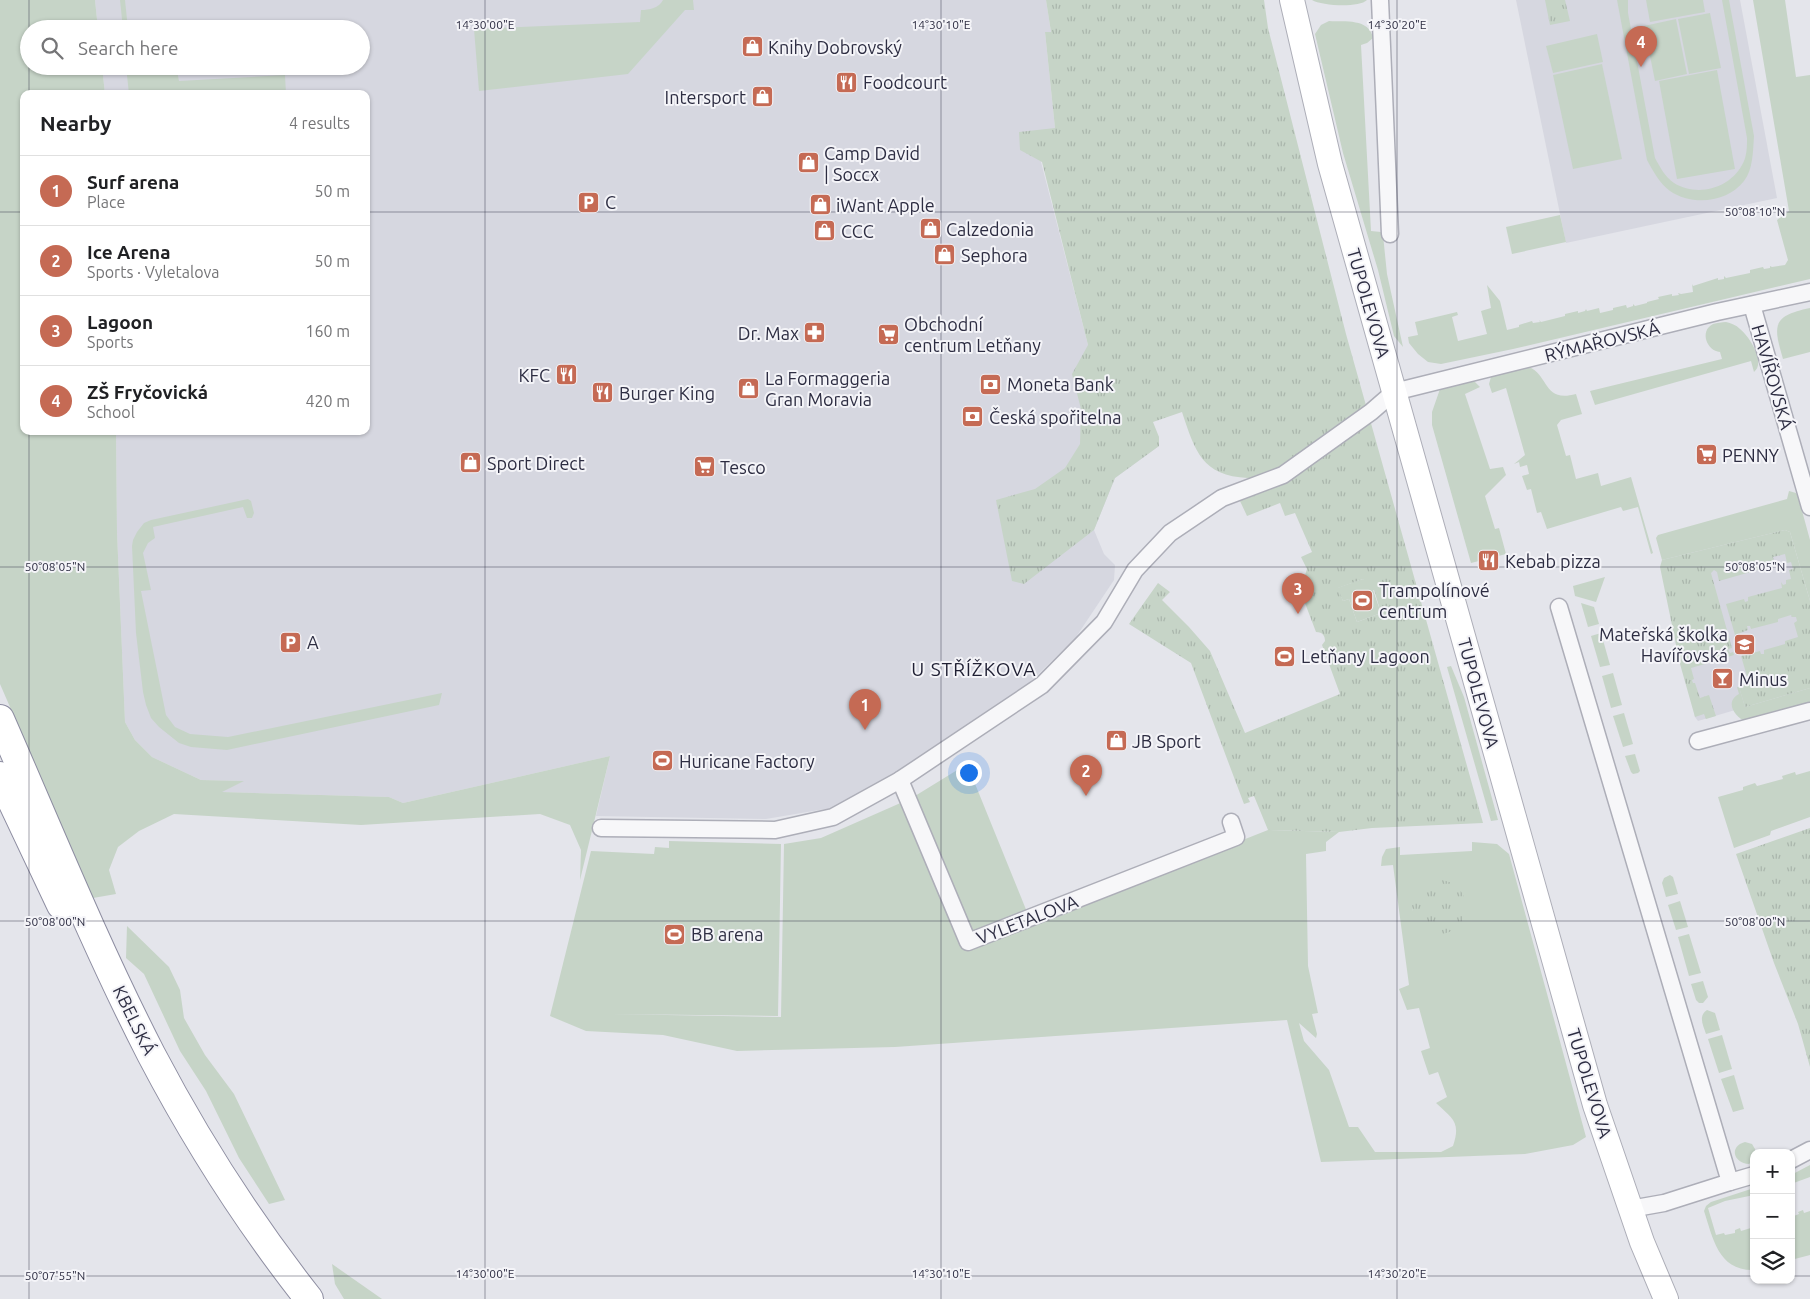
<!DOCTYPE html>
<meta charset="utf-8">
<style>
body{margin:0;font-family:Ubuntu,sans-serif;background:#f2f2f2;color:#202124}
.controls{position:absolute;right:15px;bottom:15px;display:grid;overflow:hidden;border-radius:10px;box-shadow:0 1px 4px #0004}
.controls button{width:45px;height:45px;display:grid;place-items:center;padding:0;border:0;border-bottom:1px solid #e0e0e0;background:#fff;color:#202124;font:25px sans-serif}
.you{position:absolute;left:968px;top:772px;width:18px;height:18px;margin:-12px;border:4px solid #fff;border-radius:50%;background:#1a73e8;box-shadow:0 0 0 8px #1a73e833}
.badge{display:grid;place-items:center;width:32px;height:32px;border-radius:50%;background:#c56a54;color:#fff;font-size:16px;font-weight:700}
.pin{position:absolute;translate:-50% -41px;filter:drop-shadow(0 1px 2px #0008)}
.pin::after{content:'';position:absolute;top:26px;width:18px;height:15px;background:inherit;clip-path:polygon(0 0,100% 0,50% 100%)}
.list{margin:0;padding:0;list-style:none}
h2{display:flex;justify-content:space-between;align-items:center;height:65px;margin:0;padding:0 20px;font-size:21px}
h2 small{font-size:16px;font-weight:400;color:#757577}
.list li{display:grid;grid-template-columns:32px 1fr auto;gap:15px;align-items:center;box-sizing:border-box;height:70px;padding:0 20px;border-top:1px solid #e0e0e0}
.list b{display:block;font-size:19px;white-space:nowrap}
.list p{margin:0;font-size:16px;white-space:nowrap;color:#757577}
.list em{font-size:16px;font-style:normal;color:#757577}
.icon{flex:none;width:28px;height:28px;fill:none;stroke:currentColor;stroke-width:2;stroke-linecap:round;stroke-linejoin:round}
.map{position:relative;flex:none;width:1810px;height:1299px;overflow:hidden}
.search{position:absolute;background:#fff;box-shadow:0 1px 4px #0004;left:20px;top:20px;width:350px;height:55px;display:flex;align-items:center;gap:12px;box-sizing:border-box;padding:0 18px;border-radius:28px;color:#757577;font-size:19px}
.panel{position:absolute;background:#fff;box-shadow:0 1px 4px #0004;left:20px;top:90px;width:350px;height:345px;border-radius:10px}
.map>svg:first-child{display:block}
.built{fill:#d6d7e0}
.grass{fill:#c6d4c7;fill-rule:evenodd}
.park{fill:url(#park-tufts);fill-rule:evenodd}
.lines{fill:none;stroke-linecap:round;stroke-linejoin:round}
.minor-casing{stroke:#adaeb8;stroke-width:19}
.secondary-casing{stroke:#adaeb8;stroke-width:26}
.trunk-casing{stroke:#8d8da1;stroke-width:30}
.minor{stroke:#f7f7f9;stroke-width:16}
.secondary{stroke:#fff;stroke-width:24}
.trunk{stroke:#fff;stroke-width:28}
.ticks{fill:none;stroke:#2d2d42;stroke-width:1;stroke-opacity:0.45}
.labels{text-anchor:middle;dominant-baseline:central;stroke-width:4;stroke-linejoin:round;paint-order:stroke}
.poi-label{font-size:18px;fill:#2d2d42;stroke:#f4f4f8;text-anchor:start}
.street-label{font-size:18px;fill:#2d2d42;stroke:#f4f4f8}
.neighbourhood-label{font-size:19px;letter-spacing:1px;fill:#1f1f33;stroke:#f4f4f8}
.ticks-label{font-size:12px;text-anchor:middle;fill:#2d2d42;stroke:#f4f4f8;stroke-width:4;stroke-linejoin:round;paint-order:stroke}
</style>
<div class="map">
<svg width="1810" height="1299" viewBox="0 0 1810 1299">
<defs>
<pattern id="park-tufts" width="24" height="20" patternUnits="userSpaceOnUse" patternTransform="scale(1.25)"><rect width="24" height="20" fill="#c6d4c7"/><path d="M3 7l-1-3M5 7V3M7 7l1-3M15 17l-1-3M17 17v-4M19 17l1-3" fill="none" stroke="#aab6ac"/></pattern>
</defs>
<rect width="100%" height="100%" fill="#e4e5eb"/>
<g class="built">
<polygon points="95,0 1046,0 1051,32 1045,32 1055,128 1041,162 1088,345 1159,437 1159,446 1115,478 1094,530 1104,554 1115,565 1114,580 1076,637 1028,684 902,770 831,808 766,819 596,816 610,756 403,803 389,797 220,792 243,781 201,780 152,757 135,740 125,722 117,532 116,431 366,431 366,94 105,94 102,66 361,66 361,29 98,29"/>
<polygon points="1516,0 1740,0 1777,198 1566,243"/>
<polygon points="1785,530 1810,601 1810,688 1698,721 1695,717 1662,560"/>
</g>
<g class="grass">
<polygon points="0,0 95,0 98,29 29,29 29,66 102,66 105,94 24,94 24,431 116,431 117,532 125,722 135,740 152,757 201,780 244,781 222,792 389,797 403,803 610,756 580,880 581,850 570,825 540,814 361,825 174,814 139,831 118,847 109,870 116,894 93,898 0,684"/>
<polygon points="120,0 125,0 128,29 123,29"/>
<path d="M663,0H693L694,10H685L628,74L479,91L474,29L640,22L641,10C649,10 659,8 663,0Z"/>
<path d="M1312,0H1367C1359,8 1322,6 1312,0Z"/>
<path d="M1617,0H1628V13L1655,158C1660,167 1665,177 1674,183C1697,197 1729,189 1742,165C1747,157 1747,147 1747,138L1722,0H1729L1754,136C1753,151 1753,170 1744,181C1727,203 1692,206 1670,191C1660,184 1653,171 1647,160Z"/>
<polygon points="1646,0 1703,0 1705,12 1650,22"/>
<polygon points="1753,0 1785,0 1796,77 1810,75 1810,279 1513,349 1441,364 1428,362 1418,354 1409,343 1408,337 1418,335 1415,322 1457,312 1458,315 1452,317 1458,341 1487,334 1481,311 1491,308 1487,285 1500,301 1507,330 1519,327 1519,325 1532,321 1533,323 1540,322 1539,320 1541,322 1565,316 1565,314 1578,311 1578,313 1585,311 1586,309 1587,311 1599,308 1600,313 1613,310 1613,308 1626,305 1627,308 1633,306 1633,304 1635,306 1647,303 1647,302 1659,299 1658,297 1672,294 1672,296 1679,295 1678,293 1681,294 1693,292 1692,284 1693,286 1718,278 1718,280 1724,279 1724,276 1726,278 1750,273 1750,270 1763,267 1764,269 1770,268 1770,266 1772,267 1785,265 1788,260 1777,220 1789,211"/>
<polygon points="1710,13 1721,68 1689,74 1678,19"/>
<polygon points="1676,19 1687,74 1655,81 1644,26"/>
<path d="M1329,21C1345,22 1369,18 1373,38L1367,43L1361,45L1371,231L1381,232L1383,235L1387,274L1403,347L1394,336L1378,270L1343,153L1315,34L1321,25Z"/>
<polygon points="1597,34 1603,62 1553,73 1546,46"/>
<polygon points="1602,64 1622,159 1573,169 1553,75"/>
<polygon points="126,66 151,66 167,71 177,71 179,81 285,75 286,94 129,94"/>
<polygon points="1717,70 1735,169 1677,179 1659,81"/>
<polygon points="1560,215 1566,242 1512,254 1506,227"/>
<path d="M1810,308V352L1783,359C1773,325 1772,316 1810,308Z"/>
<path d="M1726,322C1731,323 1736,325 1740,329C1750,337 1766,363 1754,372L1751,361L1595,405L1590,391L1722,359L1720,352C1707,351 1699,331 1713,324C1717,323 1722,322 1726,322Z"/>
<path d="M1529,367C1549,375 1543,403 1576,394L1582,414L1561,420L1557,425L1566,456L1570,455L1576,479L1598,473L1601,486L1631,477L1653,553L1651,554L1638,507L1623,511L1621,507L1547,529L1541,512L1537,513L1531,489L1527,490L1522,476L1529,474L1527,465L1520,467L1519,462L1514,464L1525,455L1506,388L1492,393L1489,384L1491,377L1495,375Z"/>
<polygon points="1469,381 1474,381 1480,387 1465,394 1490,469 1503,467 1506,475 1485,496 1495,529 1499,528 1506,554 1471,563 1432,425 1432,412 1440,389"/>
<polygon points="1789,491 1796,493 1798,496 1810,540 1810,601 1790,532 1785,530 1662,560 1656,538 1658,535 1787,499"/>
<polygon points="248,499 251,501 254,513 252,518 247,518 243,507 153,527 155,538 148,543 143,553 151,590 141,591 166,715 175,727 190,734 228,737 442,693 439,705 227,750 191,747 179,743 159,727 151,718 146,705 143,692 136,633 132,546 133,540 137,532 144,523 151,520"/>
<polygon points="1605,577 1596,602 1575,596 1573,586"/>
<polygon points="1363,579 1373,590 1381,613 1357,622 1349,599 1343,601 1337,588"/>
<polygon points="1581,603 1594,607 1599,624 1588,627"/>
<polygon points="1601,633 1610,665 1600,667 1591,636"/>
<polygon points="1451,666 1464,697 1498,820 1491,821 1447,667"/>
<polygon points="1613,673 1622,705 1611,708 1602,676"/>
<path d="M1737,687H1739L1745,707L1810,688V706L1746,722C1735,717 1724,702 1739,694Z"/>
<polygon points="1624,713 1633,744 1623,747 1613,716"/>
<polygon points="1635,754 1640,771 1638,773 1633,774 1631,772 1625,756"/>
<polygon points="967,764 1027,912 973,933 915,796"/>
<polygon points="1810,771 1810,817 1771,831 1770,835 1734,848 1718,797 1743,790 1743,787 1755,783 1757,786 1783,779 1782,776 1795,772 1796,775"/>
<path d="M905,801L967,949L1268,830L1339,832L1326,842V851L1306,854L1308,966L1318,1013L1312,1014L1317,1034L1316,1038L1299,1023L1304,1041L1329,1070L1349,1127H1358L1375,1152H1441L1453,1146C1461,1122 1453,1119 1436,1103L1447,1097L1438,1072L1429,1075L1421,1051L1430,1048L1419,1008L1407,1010L1399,989L1409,985L1393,865L1381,866L1382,857L1386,849L1400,847V855L1472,851V842L1497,844L1509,854L1586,1137L1573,1145L1525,1154L1321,1162L1287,1020L895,1047L737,1051L663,1035L586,1031L550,1016L591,851L654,854L655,847L669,848V841L781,844L778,1016L610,1014L781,1017L784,844L821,838ZM1430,882L1412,911C1413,896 1418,889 1430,882Z"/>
<polygon points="1670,875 1673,877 1678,894 1666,897 1662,883 1664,878"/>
<polygon points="1680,901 1688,927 1676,930 1668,905"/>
<polygon points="127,926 169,967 180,990 184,1018 205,1055 234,1094 285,1200 269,1204 239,1158 206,1091 180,1051 144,974 126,958"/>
<polygon points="1689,934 1701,973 1689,976 1678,937"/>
<polygon points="1703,981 1708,997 1703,1003 1699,1003 1696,1000 1691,984"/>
<path d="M1707,1010L1715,1013L1720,1030L1706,1034C1703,1025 1698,1016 1707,1010Z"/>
<polygon points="1722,1035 1732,1069 1719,1073 1708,1039"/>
<polygon points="1734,1075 1744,1109 1733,1112 1721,1079"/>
<path d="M1745,1142L1752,1144L1755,1149L1754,1160L1749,1164C1733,1163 1729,1146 1745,1142Z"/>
<polygon points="1810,1165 1810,1177 1791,1184 1791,1175"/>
<path d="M1754,1188V1195L1725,1201L1708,1208L1716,1235L1724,1233L1725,1235L1735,1233V1230L1740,1228L1741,1231L1754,1227V1270C1718,1271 1713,1238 1704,1211L1706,1206L1711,1202Z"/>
<polygon points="1803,1210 1804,1213 1810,1211 1810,1255 1791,1260 1791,1217 1799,1214 1798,1212"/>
<polygon points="332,1264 382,1299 344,1299 335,1284"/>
</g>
<g class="park">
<path d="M1046,0H1264L1268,28L1346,334L1483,823L1372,828L1339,832L1268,830L1254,796L1248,798L1250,802L1244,804L1191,663L1129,624L1158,583L1170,592L1162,600L1189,627L1210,651L1245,733L1340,694L1322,645L1325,641C1325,636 1323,632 1316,632L1300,590L1307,569L1301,557L1312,552L1295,513L1285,516L1280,503L1247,516L1240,501L1255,494L1248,478C1202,476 1195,451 1182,412L1153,422L1159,437V446L1115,478L1094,530L1024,584L1012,581L996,500L1035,489L1065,468L1080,444L1081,409L1072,374L1088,345L1042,162L1020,150L1019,132L1055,128L1045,32H1051ZM1363,579L1368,592L1374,590L1381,613L1357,622L1349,599L1343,601L1338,588Z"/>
<polygon points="1545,0 1565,0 1570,21 1550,25"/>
<polygon points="1785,530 1790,532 1810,601 1810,688 1745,707 1739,687 1749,683 1741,656 1760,651 1761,654 1764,654 1764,650 1785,644 1785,641 1798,637 1794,623 1797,621 1796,617 1792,617 1791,615 1778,619 1778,622 1751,629 1750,626 1747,626 1748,630 1735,635 1726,604 1744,599 1745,602 1748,601 1748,597 1782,588 1781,582 1783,585 1786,584 1786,580 1791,579 1789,570 1793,569 1791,562 1787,563 1785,554 1773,557 1775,565 1719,581 1717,572 1714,570 1711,573 1732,648 1728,649 1730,653 1733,652 1734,655 1715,661 1714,657 1712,658 1712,662 1691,668 1694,679 1692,680 1693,683 1695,683 1700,698 1709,695 1716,716 1706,719 1704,714 1695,717 1680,664 1660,567 1662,560"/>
<polygon points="1810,828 1810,1067 1798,1024 1774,963 1736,854"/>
<circle cx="1439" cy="907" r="27"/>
</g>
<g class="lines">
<defs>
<g id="minor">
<polyline points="1380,0 1390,234"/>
<polyline points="1752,305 1810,507"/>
<polyline points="1559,607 1730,1182 1664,1203 1630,1209"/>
<polyline points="1698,741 1810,711"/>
<polyline points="900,780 968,942 1236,837 1231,822"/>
<polyline points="601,828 775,830 833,817 900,780 1042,685 1104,622 1135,570 1170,533 1222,498 1283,475 1371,412 1394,392 1717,312 1810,292"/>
<polyline points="1791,1160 1810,1150"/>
<polyline points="1730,1182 1754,1175"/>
</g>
<polyline id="secondary" points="1292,0 1330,164 1595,1105 1642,1242 1666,1299"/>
<g id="trunk">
<path d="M0,719C49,831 95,945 151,1054C196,1140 249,1223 309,1299"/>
<polyline points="0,776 61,905"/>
</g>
</defs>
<use href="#minor" class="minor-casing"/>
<use href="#secondary" class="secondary-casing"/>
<use href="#trunk" class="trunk-casing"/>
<use href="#minor" class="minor"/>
<use href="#secondary" class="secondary"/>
<use href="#trunk" class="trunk"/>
</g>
<path class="ticks" d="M29,0V94M485,0V1299M941,0V1299M1397,0V1299M0,212H24M366,212H1810M29,431V1299M0,567H1810M0,921H1810M0,1276H1754M1791,1276H1810"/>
<defs>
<symbol id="shop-square" viewBox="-11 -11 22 22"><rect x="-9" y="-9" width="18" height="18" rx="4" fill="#c56a54" stroke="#f4f4f8"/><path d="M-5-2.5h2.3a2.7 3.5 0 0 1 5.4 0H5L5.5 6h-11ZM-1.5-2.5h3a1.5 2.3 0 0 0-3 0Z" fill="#fff"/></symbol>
<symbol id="restaurant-square" viewBox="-11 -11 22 22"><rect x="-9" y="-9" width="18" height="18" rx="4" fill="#c56a54" stroke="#f4f4f8"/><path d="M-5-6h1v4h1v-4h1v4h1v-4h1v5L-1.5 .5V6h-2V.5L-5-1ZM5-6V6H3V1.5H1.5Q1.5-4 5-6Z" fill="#fff"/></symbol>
<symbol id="parking-square" viewBox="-11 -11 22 22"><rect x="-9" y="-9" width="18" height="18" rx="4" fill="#c56a54" stroke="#f4f4f8"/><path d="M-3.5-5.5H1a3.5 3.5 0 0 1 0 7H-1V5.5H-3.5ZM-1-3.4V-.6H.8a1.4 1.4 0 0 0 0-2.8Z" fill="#fff"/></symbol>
<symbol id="pharmacy-square" viewBox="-11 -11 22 22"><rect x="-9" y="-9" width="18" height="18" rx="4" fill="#c56a54" stroke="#f4f4f8"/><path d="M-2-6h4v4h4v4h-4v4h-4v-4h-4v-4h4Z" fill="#fff"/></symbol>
<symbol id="supermarket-square" viewBox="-11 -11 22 22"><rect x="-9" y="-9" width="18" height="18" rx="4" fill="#c56a54" stroke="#f4f4f8"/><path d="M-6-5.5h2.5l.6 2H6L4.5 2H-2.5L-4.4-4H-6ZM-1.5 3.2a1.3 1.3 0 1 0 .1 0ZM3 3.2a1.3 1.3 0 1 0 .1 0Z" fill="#fff"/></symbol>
<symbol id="bank-square" viewBox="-11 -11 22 22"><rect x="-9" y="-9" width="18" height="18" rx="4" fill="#c56a54" stroke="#f4f4f8"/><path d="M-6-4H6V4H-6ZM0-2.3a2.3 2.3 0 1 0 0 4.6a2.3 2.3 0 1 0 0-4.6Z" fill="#fff"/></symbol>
<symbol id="stadium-square" viewBox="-11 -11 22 22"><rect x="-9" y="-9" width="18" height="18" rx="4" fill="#c56a54" stroke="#f4f4f8"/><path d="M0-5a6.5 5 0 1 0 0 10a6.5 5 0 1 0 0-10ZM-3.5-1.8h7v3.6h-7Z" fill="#fff"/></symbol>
<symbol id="school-square" viewBox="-11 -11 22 22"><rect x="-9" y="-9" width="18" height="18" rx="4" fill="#c56a54" stroke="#f4f4f8"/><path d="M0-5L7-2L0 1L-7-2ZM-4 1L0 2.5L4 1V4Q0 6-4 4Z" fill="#fff"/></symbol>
<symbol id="bar-square" viewBox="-11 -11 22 22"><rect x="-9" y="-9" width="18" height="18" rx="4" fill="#c56a54" stroke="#f4f4f8"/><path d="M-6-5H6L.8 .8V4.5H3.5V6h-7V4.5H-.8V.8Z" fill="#fff"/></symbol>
</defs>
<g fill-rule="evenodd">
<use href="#shop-square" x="740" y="34" width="25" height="25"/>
<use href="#restaurant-square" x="834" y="70" width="25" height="25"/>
<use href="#shop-square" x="750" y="84" width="25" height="25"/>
<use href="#shop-square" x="796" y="150" width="25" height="25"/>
<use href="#parking-square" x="576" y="190" width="25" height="25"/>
<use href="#shop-square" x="808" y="192" width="25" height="25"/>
<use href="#shop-square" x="918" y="216" width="25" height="25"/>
<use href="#shop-square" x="812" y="218" width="25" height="25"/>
<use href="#shop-square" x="932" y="242" width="25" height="25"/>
<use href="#pharmacy-square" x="802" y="320" width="25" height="25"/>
<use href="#supermarket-square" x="876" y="322" width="25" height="25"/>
<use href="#restaurant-square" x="554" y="362" width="25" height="25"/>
<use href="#bank-square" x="978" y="372" width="25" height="25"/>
<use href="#shop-square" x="736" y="376" width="25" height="25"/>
<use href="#restaurant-square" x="590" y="380" width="25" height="25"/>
<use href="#bank-square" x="960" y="404" width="25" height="25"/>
<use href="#supermarket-square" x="1694" y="442" width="25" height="25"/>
<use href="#shop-square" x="458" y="450" width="25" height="25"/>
<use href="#supermarket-square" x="692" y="454" width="25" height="25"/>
<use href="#restaurant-square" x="1476" y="548" width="25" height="25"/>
<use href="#stadium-square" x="1350" y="588" width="25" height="25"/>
<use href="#parking-square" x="278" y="630" width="25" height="25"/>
<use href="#school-square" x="1732" y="632" width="25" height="25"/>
<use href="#stadium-square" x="1272" y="644" width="25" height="25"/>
<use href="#bar-square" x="1710" y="666" width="25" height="25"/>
<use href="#shop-square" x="1104" y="728" width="25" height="25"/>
<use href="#stadium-square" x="650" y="748" width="25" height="25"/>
<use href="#stadium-square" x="662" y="922" width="25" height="25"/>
</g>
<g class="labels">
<g class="poi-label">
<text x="768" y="47">Knihy Dobrovský</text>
<text x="863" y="82">Foodcourt</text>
<text x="746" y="97" text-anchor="end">Intersport</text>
<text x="824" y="153">Camp David<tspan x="824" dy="21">| Soccx</tspan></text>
<text x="605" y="202">C</text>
<text x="836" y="205">iWant Apple</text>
<text x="946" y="229">Calzedonia</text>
<text x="841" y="231">CCC</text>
<text x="961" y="255">Sephora</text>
<text x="904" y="324">Obchodní<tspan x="904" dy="21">centrum Letňany</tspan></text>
<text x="799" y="333" text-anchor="end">Dr. Max</text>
<text x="550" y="375" text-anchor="end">KFC</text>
<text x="765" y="378">La Formaggeria<tspan x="765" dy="21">Gran Moravia</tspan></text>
<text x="1007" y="384">Moneta Bank</text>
<text x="619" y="393">Burger King</text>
<text x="989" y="417">Česká spořitelna</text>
<text x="1722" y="455">PENNY</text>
<text x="487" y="463">Sport Direct</text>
<text x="720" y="467">Tesco</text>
<text x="1505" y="561">Kebab pizza</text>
<text x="1379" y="590">Trampolínové<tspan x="1379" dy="21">centrum</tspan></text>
<text x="1728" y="634" text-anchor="end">Mateřská školka<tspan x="1728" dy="21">Havířovská</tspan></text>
<text x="307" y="642">A</text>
<text x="1301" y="656">Letňany Lagoon</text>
<text x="1739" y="679">Minus</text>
<text x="1132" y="741">JB Sport</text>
<text x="679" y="761">Huricane Factory</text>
<text x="691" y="934">BB arena</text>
</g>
<g class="street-label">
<text transform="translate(1369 303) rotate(74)">TUPOLEVOVA</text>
<text transform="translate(1602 341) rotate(-14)">RÝMAŘOVSKÁ</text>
<text transform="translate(1773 377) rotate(74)">HAVÍŘOVSKÁ</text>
<text transform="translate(1479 693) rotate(75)">TUPOLEVOVA</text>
<text transform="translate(1027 919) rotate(-21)">VYLETALOVA</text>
<text transform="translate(135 1020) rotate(64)">KBELSKÁ</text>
<text transform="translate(1590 1083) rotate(73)">TUPOLEVOVA</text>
</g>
<g class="neighbourhood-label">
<text x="974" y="669">U STŘÍŽKOVA</text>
</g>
</g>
<g class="ticks-label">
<text x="485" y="29">14°30'00"E</text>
<text x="941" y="29">14°30'10"E</text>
<text x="1397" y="29">14°30'20"E</text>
<text x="1755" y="216">50°08'10"N</text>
<text x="55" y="571">50°08'05"N</text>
<text x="1755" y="571">50°08'05"N</text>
<text x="55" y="926">50°08'00"N</text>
<text x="1755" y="926">50°08'00"N</text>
<text x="485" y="1278">14°30'00"E</text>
<text x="941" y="1278">14°30'10"E</text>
<text x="1397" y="1278">14°30'20"E</text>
<text x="55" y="1280">50°07'55"N</text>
</g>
</svg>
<div class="controls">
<button>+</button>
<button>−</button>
<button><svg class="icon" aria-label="layers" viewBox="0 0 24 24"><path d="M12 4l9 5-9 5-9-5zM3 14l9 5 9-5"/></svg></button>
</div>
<div class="you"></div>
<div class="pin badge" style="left:865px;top:730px">1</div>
<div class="pin badge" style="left:1086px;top:796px">2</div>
<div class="pin badge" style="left:1298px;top:614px">3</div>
<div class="pin badge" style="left:1641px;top:67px">4</div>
<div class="search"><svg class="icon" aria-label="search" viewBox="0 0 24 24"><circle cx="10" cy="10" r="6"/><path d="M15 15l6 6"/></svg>Search here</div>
<section class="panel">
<h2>Nearby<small>4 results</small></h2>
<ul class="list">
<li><span class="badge">1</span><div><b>Surf arena</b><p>Place</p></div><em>50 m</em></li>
<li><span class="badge">2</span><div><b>Ice Arena</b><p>Sports · Vyletalova</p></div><em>50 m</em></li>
<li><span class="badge">3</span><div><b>Lagoon</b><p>Sports</p></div><em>160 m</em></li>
<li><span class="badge">4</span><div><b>ZŠ Fryčovická</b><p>School</p></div><em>420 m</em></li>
</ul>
</section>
</div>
